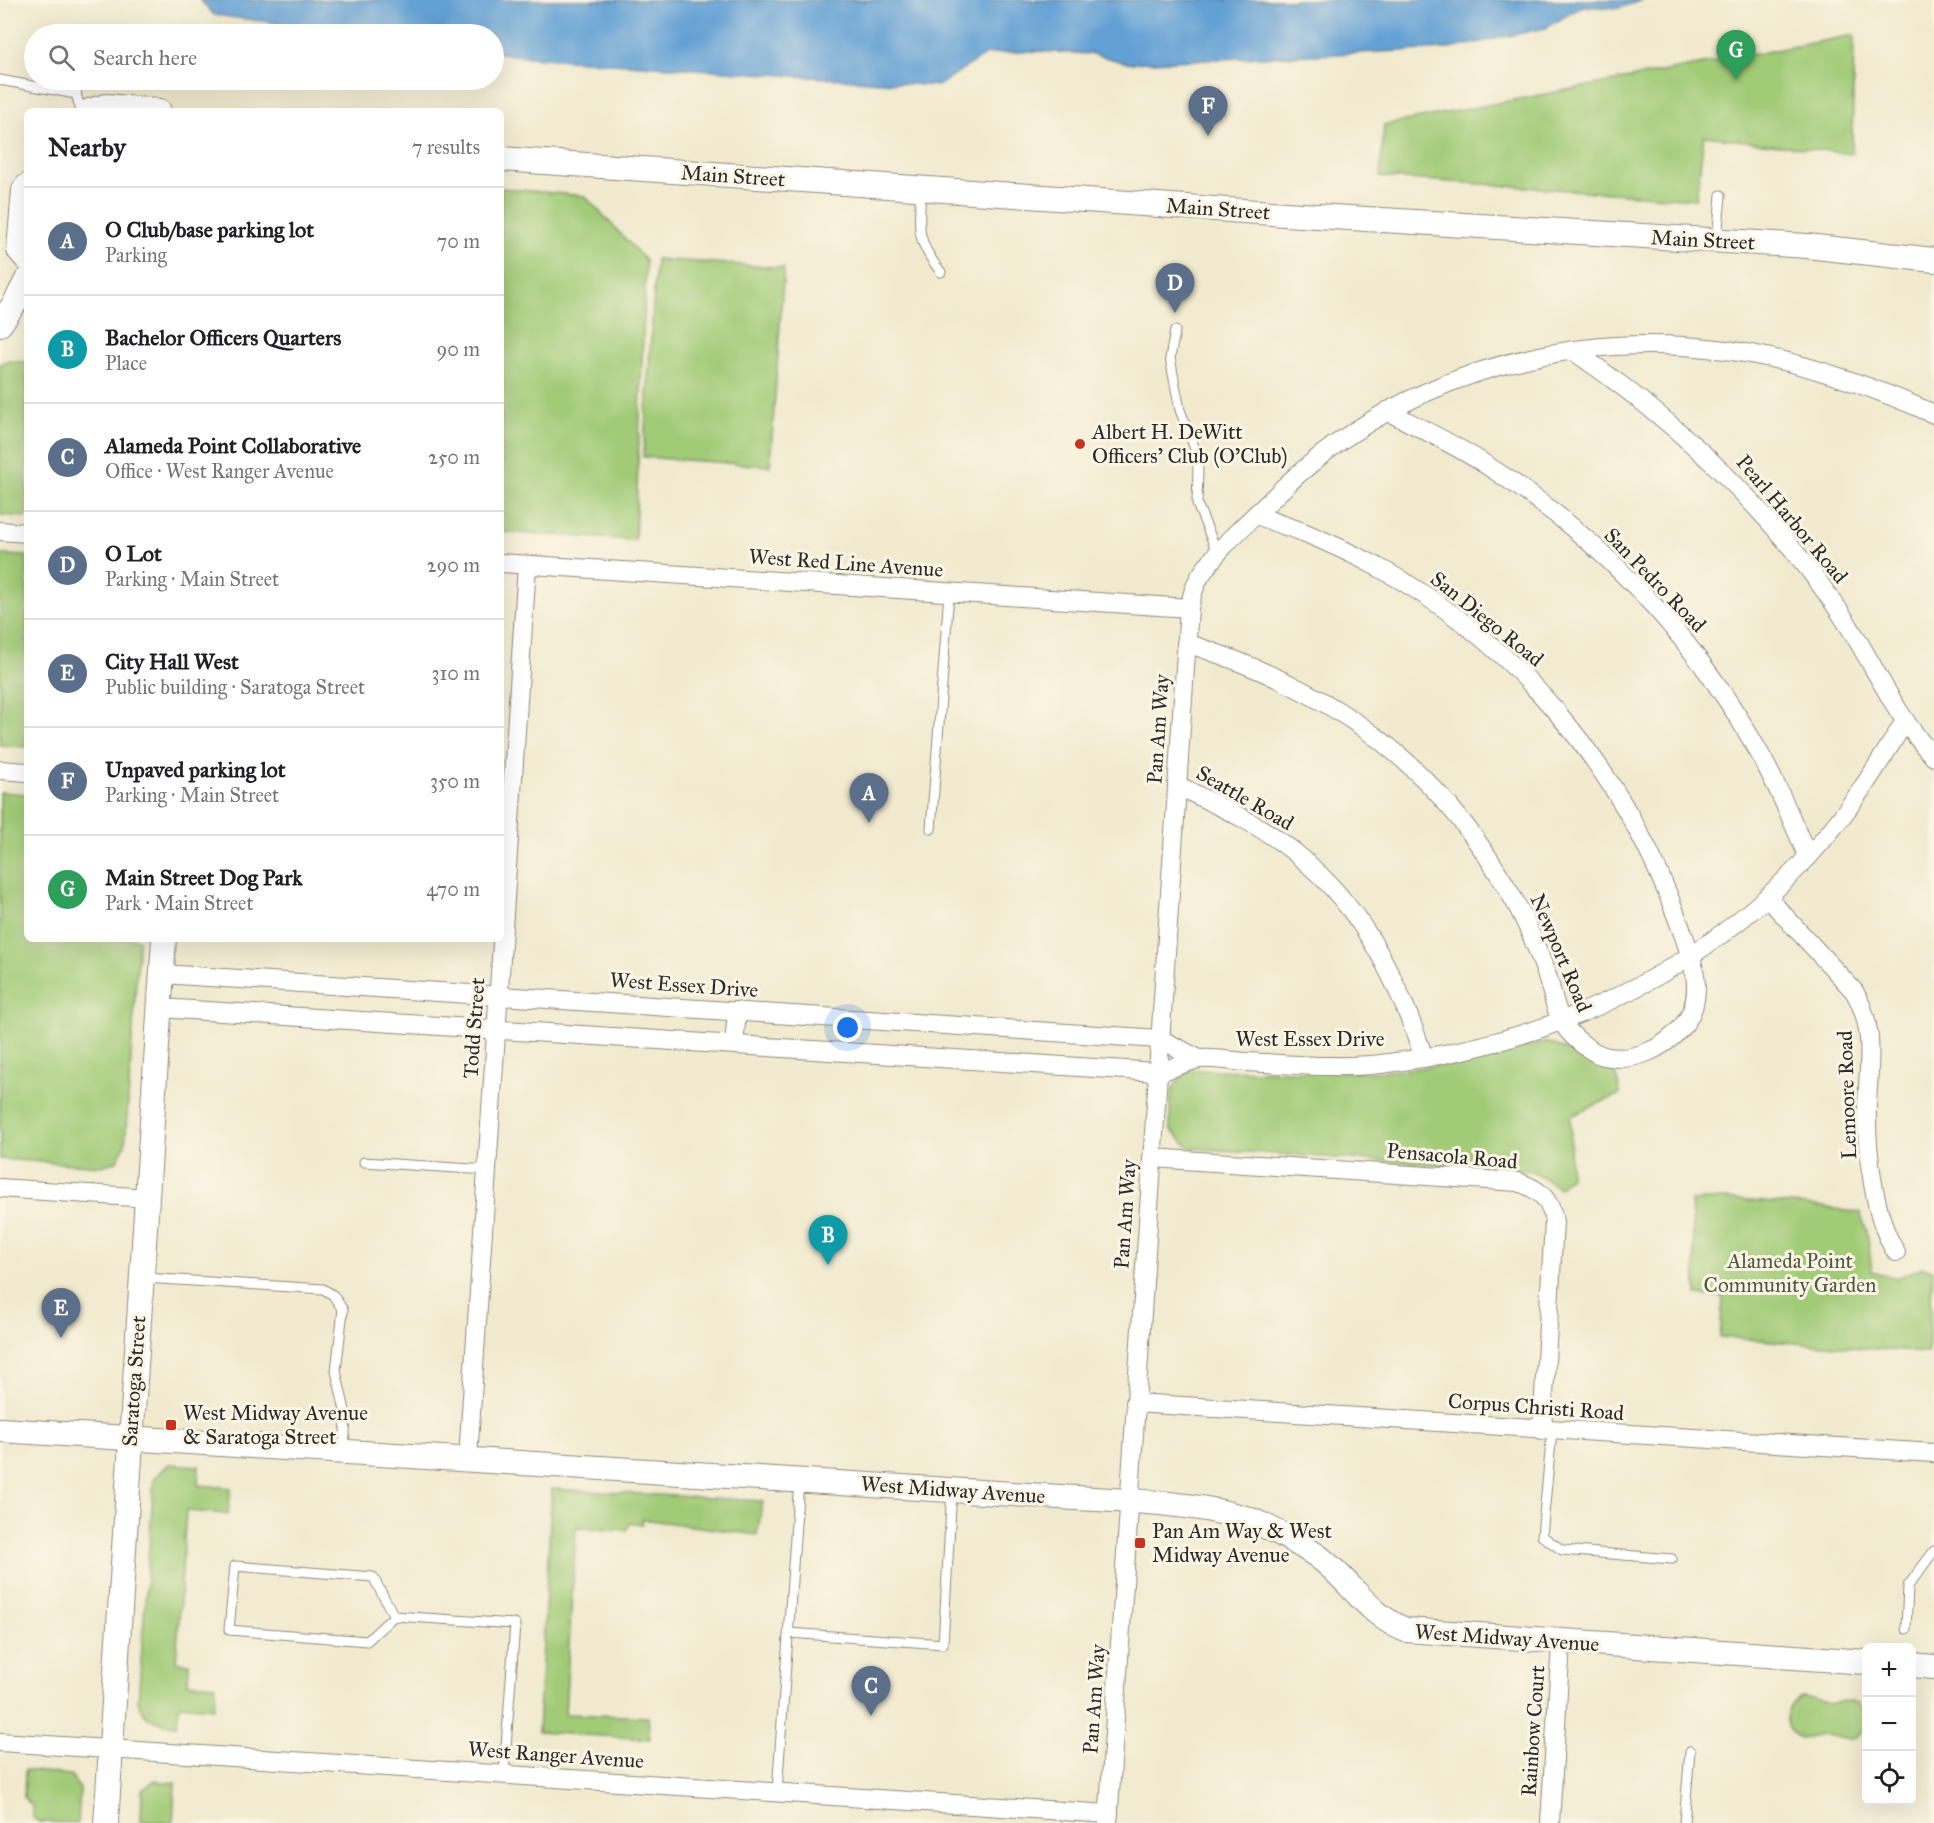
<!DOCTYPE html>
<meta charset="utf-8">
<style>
body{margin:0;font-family:"IM FELL Great Primer",serif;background:#f6f6f6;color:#202124}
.controls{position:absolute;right:18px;bottom:18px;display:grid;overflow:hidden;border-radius:9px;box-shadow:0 6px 24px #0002}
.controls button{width:54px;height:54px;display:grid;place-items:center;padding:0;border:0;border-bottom:2px solid #e0e0e0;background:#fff;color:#202124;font:30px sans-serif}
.you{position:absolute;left:848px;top:1028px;width:21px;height:21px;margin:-15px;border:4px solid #fff;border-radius:50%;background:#1a73e8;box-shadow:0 0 0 9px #1a73e833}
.badge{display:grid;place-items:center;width:39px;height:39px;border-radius:50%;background:#c8321e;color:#fff;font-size:20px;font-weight:700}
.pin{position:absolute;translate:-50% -50px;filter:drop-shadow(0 2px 3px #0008)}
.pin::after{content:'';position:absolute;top:32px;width:21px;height:18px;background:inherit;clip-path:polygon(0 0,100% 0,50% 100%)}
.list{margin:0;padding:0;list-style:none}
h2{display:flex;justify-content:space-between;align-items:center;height:78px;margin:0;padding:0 24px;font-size:26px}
h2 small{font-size:20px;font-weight:400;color:#757577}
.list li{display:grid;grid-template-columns:39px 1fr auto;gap:18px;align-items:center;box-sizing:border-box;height:108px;padding:0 24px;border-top:2px solid #e0e0e0}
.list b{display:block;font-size:22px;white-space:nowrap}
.list p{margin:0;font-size:20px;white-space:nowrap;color:#757577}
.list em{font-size:20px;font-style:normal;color:#757577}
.icon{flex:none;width:33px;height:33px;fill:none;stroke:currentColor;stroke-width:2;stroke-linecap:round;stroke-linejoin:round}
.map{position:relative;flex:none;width:1934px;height:1823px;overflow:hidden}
.search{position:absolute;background:#fff;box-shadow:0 6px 24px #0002;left:24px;top:24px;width:480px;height:66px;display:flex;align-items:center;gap:15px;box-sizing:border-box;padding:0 21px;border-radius:33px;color:#757577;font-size:22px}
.panel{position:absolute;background:#fff;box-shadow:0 6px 24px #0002;left:24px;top:108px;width:480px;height:834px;border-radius:9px}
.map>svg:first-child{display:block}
.green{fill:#a1cb77;stroke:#667b51;stroke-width:1.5}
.water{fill:#63a0d4;stroke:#476680;stroke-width:1.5}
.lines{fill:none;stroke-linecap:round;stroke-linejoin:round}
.service-casing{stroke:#8e8a7d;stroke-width:11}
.minor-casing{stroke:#8e8a7d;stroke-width:20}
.tertiary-casing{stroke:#8e8a7d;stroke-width:26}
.service{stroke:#fff;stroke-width:9}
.minor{stroke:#fff;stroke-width:18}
.tertiary{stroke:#fff;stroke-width:24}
.poi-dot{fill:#c8321e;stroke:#fcf5e5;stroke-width:2}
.labels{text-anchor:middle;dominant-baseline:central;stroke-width:6;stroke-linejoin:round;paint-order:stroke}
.street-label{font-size:21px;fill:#2b2b2b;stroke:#fcf5e5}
.poi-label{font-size:21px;fill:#2b2b2b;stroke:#fcf5e5;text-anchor:start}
.park-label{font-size:21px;fill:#4e5b42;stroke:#fcf5e5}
</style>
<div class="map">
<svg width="1934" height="1823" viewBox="0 0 1934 1823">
<rect width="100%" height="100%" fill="#fcf5e5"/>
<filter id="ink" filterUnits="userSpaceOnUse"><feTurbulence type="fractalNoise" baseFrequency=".0167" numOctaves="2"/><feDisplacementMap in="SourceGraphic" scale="12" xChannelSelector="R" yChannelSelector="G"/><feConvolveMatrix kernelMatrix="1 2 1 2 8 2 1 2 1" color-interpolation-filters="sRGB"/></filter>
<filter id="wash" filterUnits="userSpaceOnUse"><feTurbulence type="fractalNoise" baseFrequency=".008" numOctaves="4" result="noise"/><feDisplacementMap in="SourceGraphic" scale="24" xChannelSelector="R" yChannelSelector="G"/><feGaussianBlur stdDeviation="1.35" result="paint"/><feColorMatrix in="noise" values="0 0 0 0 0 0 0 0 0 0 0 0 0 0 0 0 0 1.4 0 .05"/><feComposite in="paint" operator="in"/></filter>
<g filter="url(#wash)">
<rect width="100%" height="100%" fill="#f1eacf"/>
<g class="green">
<polygon points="1854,35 1852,154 1704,136 1696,199 1380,177 1384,125"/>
<polygon points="501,188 585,196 646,261 635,540 501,532"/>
<polygon points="656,259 784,268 770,466 643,457"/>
<polygon points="6,361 27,362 27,517 0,515 0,364"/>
<polygon points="0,555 27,556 27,747 0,745"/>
<polygon points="0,792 27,794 27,939 139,939 125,1145 117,1161 102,1166 0,1159"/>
<path d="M1545,1042C1571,1049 1591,1065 1616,1073L1620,1094L1571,1116L1570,1177L1559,1188L1533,1171L1190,1148L1170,1129C1171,1099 1165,1090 1189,1070L1376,1072L1456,1064Z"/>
<polygon points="1724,1199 1816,1206 1860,1213 1867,1231 1872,1271 1896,1278 1923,1267 1933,1270 1928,1353 1720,1337 1723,1297 1697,1295 1691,1201"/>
<path d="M169,1464L199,1466L198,1485L231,1488L228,1514L186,1511L176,1662L189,1663L188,1683L216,1685L214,1708L179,1705L177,1725C158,1724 145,1721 138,1702L154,1478Z"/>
<polygon points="552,1489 763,1501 757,1535 642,1519 642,1525 630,1523 627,1530 576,1527 565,1714 648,1717 650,1739 538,1732"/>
<path d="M1801,1697L1813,1698L1829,1705L1842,1701L1858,1703L1866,1713L1865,1729C1851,1748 1840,1735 1822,1735C1814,1735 1807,1741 1799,1737C1778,1729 1785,1704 1801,1697Z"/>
<polygon points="25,1770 70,1775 80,1789 78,1823 38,1822 32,1816 32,1806 24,1798"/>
<polygon points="154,1781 175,1783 173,1823 141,1821 142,1790"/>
</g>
<polygon class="water" points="200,0 1643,0 1619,8 1583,6 1545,28 1449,49 1127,63 1093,54 1033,51 986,54 938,86 528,57 494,52 494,34 360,34 214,15"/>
</g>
<g filter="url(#ink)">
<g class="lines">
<defs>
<g id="service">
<polyline points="0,80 76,94 81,111"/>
<polyline points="76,94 79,80"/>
<path d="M921,189C919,228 915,240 941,272"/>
<polyline points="1717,240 1721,195"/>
<polyline points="1175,331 1170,358 1180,410 1195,449 1198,468 1197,504 1218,554"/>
<polyline points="931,829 949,593"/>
<polyline points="364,1162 487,1170"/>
<polyline points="144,1278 323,1289 333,1295 343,1310 336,1371 346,1415 344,1451"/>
<polyline points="1552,1431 1542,1536 1562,1550 1672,1559"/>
<polyline points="394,1616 373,1577 235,1566 229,1630 367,1641 394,1616 515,1624 504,1774"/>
<polyline points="1906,1629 1908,1586 1934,1551"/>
<polyline points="789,1633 943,1644 952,1490"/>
<polyline points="777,1792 799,1481"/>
<polyline points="1684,1823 1690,1751"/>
</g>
<g id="minor">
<path d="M1572,350C1675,420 1764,503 1835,605C1870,654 1892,713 1934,757"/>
<path d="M1387,411C1422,429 1458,446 1491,468C1598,536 1690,632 1753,742C1775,779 1791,818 1808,857"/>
<polyline points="0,531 27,533"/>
<polyline points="501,563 1189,608"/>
<path d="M1186,643C1334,690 1438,763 1514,900C1528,925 1539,952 1548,979C1552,992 1555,1008 1561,1020C1568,1034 1589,1052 1604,1056C1633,1063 1663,1049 1681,1028C1711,995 1689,951 1676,915C1621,767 1514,639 1374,565C1351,553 1327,542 1303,532C1287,526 1271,522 1256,514"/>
<polyline points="0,770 27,772"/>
<path d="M1177,785C1212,803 1249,819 1281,842C1357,897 1395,971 1424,1058"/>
<path d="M1767,897L1854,991C1877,1030 1868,1065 1867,1108C1866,1149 1874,1219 1896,1252"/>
<polyline points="162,974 1160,1039 1199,1059"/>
<path d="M160,1008L1157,1072C1172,1070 1187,1060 1201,1059C1215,1058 1231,1061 1246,1062C1290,1064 1337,1069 1381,1064C1544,1045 1695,978 1808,857C1846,816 1876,769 1905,721"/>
<polyline points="734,1045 737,1011"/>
<path d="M1152,1158L1518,1182C1539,1189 1551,1199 1554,1222L1542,1430"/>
<polyline points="0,1188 148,1198"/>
<polyline points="1135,1403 1934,1453"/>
<polyline points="468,1458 527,565"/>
<polyline points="0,1742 1109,1814"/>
<path d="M1108,1823L1189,608C1191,599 1194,587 1199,578C1218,547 1250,521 1276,495C1392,380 1556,330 1717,349C1791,357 1866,384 1934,414"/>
<polyline points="1550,1823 1561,1643"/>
</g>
<g id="tertiary">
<polyline points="89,111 106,106 159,111"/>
<polyline points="501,159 1285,214 1807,246 1934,260"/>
<polyline points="27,186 24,190 19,250 27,259"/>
<polyline points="0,324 15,303 27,280"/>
<path d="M0,1430L1060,1497C1120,1501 1185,1501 1242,1517C1268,1525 1293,1540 1316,1555C1349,1578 1368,1616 1406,1630L1866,1662"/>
<polyline points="1912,1665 1934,1667"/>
<polyline points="106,1823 164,939"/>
</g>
</defs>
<use href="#service" class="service-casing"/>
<use href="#minor" class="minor-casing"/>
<use href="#tertiary" class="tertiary-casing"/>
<use href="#service" class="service"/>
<use href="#minor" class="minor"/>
<use href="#tertiary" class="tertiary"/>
</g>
</g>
<g class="poi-dot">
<circle cx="1080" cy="444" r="6"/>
<rect x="165" y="1419" width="12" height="12" rx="3"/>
<rect x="1134" y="1537" width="12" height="12" rx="3"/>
</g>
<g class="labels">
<g class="street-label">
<text transform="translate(733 176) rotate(4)">Main Street</text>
<text transform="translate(1218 209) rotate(4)">Main Street</text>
<text transform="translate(1703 240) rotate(3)">Main Street</text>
<text transform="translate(1792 519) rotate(50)">Pearl Harbor Road</text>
<text transform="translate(846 563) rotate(4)">West Red Line Avenue</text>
<text transform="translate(1655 580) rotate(46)">San Pedro Road</text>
<text transform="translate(1487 619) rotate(39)">San Diego Road</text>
<text transform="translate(1158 729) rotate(-86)">Pan Am Way</text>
<text transform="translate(1245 798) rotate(30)">Seattle Road</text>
<text transform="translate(1561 953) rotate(67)">Newport Road</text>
<text transform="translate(684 985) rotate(4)">West Essex Drive</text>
<text transform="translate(474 1028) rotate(-86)">Todd Street</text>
<text x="1310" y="1039">West Essex Drive</text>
<text transform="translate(1847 1095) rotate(-92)">Lemoore Road</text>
<text transform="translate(1452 1156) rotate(5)">Pensacola Road</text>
<text transform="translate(1125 1214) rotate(-86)">Pan Am Way</text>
<text transform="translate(134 1381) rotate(-86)">Saratoga Street</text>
<text transform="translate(1536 1407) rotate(4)">Corpus Christi Road</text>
<text transform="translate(953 1490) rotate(4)">West Midway Avenue</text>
<text transform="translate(1507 1638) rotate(4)">West Midway Avenue</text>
<text transform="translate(1094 1699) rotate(-86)">Pan Am Way</text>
<text transform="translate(1533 1731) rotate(-86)">Rainbow Court</text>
<text transform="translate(556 1755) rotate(4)">West Ranger Avenue</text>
</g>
<g class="poi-label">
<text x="1092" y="432">Albert H. DeWitt<tspan x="1092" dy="24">Officers' Club (O'Club)</tspan></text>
<text x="183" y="1413">West Midway Avenue<tspan x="183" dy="24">&amp; Saratoga Street</tspan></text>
<text x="1152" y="1531">Pan Am Way &amp; West<tspan x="1152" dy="24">Midway Avenue</tspan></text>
</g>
<g class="park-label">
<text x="1790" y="1261">Alameda Point<tspan x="1790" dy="24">Community Garden</tspan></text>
</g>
</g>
</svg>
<div class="controls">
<button>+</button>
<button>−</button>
<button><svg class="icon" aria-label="locate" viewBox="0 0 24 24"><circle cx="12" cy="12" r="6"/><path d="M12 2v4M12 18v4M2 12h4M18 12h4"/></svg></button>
</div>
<div class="you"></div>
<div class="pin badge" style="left:869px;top:823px;background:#5c6f8a">A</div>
<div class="pin badge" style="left:828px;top:1265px;background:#0f9aa8">B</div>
<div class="pin badge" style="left:871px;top:1716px;background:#5c6f8a">C</div>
<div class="pin badge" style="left:1175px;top:313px;background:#5c6f8a">D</div>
<div class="pin badge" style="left:61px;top:1338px;background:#5c6f8a">E</div>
<div class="pin badge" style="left:1208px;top:136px;background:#5c6f8a">F</div>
<div class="pin badge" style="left:1736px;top:80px;background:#2e9e5b">G</div>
<div class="search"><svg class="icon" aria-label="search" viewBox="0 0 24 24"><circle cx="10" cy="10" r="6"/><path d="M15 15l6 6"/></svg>Search here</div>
<section class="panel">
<h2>Nearby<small>7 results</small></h2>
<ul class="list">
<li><span class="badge" style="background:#5c6f8a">A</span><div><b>O Club/base parking lot</b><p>Parking</p></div><em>70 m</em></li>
<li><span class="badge" style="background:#0f9aa8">B</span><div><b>Bachelor Officers Quarters</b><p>Place</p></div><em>90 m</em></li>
<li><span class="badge" style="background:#5c6f8a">C</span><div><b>Alameda Point Collaborative</b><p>Office · West Ranger Avenue</p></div><em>250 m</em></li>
<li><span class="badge" style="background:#5c6f8a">D</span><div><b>O Lot</b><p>Parking · Main Street</p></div><em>290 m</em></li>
<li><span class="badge" style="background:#5c6f8a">E</span><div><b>City Hall West</b><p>Public building · Saratoga Street</p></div><em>310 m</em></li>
<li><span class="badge" style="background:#5c6f8a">F</span><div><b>Unpaved parking lot</b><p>Parking · Main Street</p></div><em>350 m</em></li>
<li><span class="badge" style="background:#2e9e5b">G</span><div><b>Main Street Dog Park</b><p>Park · Main Street</p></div><em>470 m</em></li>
</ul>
</section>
</div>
